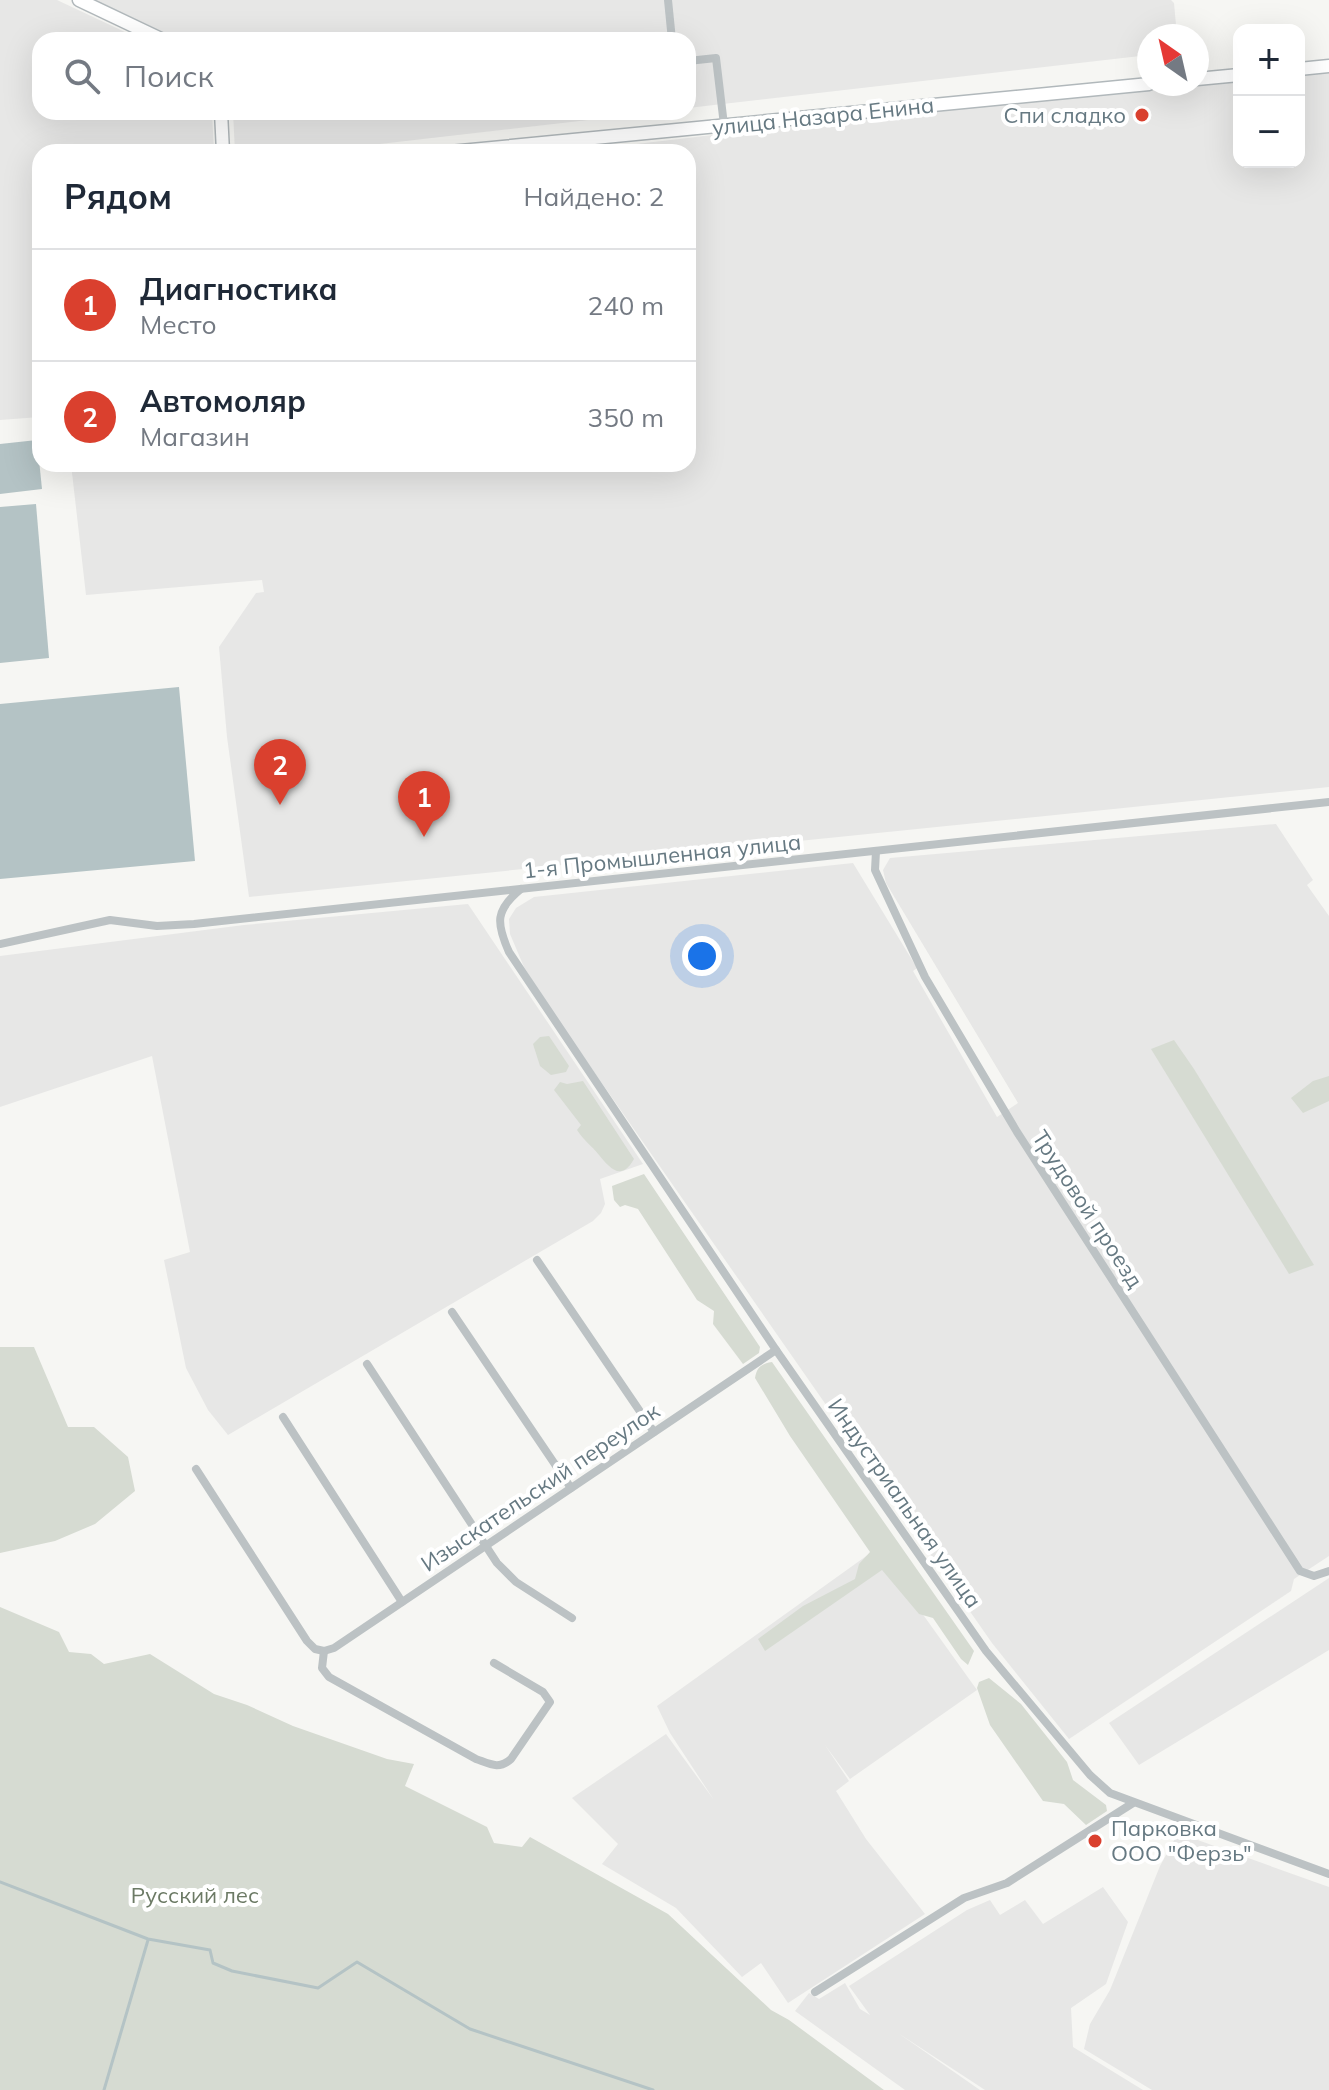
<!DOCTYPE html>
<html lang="ru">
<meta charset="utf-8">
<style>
body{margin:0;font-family:Mulish,sans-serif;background:#f6f6f7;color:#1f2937}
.controls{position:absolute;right:24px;top:24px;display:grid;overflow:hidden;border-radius:16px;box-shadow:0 8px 32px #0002}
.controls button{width:72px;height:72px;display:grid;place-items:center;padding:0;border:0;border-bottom:2px solid #e0e1e3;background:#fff;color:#1f2937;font:40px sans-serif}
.compass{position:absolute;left:1137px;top:24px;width:72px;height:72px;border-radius:50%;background:#fff;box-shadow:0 8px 32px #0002;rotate:326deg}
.you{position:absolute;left:702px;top:956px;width:28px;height:28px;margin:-20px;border:6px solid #fff;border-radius:50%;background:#1a73e8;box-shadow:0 0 0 12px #1a73e833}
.badge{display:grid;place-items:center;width:52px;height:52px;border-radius:50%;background:#da402e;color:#fff;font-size:26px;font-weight:700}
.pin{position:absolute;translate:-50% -66px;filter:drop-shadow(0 2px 4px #0008)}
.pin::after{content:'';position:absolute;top:42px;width:28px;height:24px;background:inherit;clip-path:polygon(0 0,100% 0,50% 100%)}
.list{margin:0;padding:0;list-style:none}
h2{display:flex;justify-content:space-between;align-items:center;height:104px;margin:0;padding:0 32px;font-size:34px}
h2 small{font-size:26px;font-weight:400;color:#747a83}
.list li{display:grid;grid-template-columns:52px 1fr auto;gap:24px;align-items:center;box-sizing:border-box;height:112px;padding:0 32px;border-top:2px solid #e0e1e3}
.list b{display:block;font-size:30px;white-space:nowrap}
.list p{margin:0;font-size:26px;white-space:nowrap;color:#747a83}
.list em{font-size:26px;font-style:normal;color:#747a83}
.icon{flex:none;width:44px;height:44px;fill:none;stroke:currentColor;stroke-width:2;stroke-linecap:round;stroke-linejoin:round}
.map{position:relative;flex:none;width:1329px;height:2090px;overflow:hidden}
.search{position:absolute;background:#fff;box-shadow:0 8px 32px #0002;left:32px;top:32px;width:664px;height:88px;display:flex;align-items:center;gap:20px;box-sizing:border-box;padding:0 28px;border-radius:24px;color:#747a83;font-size:30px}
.panel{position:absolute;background:#fff;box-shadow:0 8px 32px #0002;left:32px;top:144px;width:664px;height:328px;border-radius:24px}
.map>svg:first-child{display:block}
.built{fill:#e7e7e6}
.green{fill:#d6dbd2}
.water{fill:#b4c3c5}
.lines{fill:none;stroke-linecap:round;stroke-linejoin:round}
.stream{stroke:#b4c3c5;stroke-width:3}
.secondary-casing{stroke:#b1b8bb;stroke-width:15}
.minor{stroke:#bcc2c4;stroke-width:8}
.secondary{stroke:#fff;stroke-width:12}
.poi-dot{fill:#da402e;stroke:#fff;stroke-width:3}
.labels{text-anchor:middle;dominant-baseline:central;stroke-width:8;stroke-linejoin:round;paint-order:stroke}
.poi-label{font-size:22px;fill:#667982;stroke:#fff;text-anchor:end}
.street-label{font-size:22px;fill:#667982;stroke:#fff}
.park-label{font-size:22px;fill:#6c7a65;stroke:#fff}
</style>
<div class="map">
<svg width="1329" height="2090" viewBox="0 0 1329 2090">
<rect width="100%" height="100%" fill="#f6f6f3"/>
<g class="built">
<polygon points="0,0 57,0 142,40 40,40 40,112 212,112 214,152 40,152 40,417 0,420"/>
<polygon points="95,0 1171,0 1174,3 1177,36 1149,36 1149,55 688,108 688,40 180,40"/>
<polygon points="1329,72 1329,787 249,897 227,737 219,647 256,593 264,592 262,580 86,595 71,464 688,464 688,152 627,152 628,145 824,122 1239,81 1239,162 1299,162 1299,75"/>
<polygon points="233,112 658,112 310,152 235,152"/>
<polygon points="1276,824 1313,880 1307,885 1329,916 1329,1556 1294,1579 1291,1591 1069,1739 992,1643 553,1013 524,967 510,934 509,919 516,908 534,897 853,863 917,968 913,971 997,1117 1018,1103 886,883 883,870 890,858"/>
<polygon points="468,904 643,1164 600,1179 605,1204 601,1213 593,1221 228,1435 208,1410 186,1368 164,1260 190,1252 152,1056 0,1107 0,956 244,925"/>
<polygon points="876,1549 977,1690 850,1779 825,1745 849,1781 836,1791 866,1839 925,1914 788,2003 761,1963 742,1977 676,1908 602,1864 618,1844 572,1798 666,1734 714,1800 670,1733 657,1706"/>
<polygon points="1329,1578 1329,1650 1139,1765 1109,1723"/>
<polygon points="1178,1833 1329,1887 1329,2090 1152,2090 1084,2049 1090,2024 1110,1990 1160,1866"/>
<polygon points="1103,1887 1128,1922 1106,1984 1071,2008 1073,2047 1143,2090 985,2090 898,2033 980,2090 905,2090 795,2011 809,1993 819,1999 845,1983 860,2009 870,2015 849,1986 967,1910 990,1900 1000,1915 1025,1900 1043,1924"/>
</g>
<g class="green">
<polygon points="549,1036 569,1066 566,1072 551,1075 540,1066 533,1044 540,1037"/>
<polygon points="1174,1040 1194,1069 1314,1265 1289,1274 1151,1049"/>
<polygon points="1329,1076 1329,1101 1303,1113 1291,1098 1313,1081"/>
<path d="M583,1081L634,1159C621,1182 610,1168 599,1155C592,1146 584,1141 577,1130L581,1125L554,1090L560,1082L567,1084Z"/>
<polygon points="644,1174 760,1347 759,1353 743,1364 713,1324 714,1311 697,1300 638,1209 625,1205 620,1207 614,1200 612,1186"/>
<polygon points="0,1347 34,1347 68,1427 94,1427 128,1457 135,1491 95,1524 55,1541 0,1553"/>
<path d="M772,1362L974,1651L968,1665L961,1659L933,1618L919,1614L882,1570L765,1651L758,1639L803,1606L855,1579L859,1564L870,1552L790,1436L755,1378C757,1367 761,1364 772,1362Z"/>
<polygon points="0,1607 59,1632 69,1652 91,1654 104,1664 150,1654 214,1694 247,1705 293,1726 387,1759 414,1764 405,1786 487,1827 494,1843 522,1847 530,1837 668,1914 771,2010 789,2020 884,2090 0,2090"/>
<polygon points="989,1678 1021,1704 1067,1762 1073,1780 1106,1805 1107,1811 1086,1825 1064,1804 1043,1801 990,1725 977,1688 979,1682"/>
</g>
<g class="water">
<polygon points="37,440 42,489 0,494 0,444"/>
<polygon points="36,504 49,658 0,663 0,507"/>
<polygon points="179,687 195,861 0,879 0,704"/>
</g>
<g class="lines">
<g class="stream">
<polyline points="0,1882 148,1939 210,1950 213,1963 232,1971 318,1988 357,1962 470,2029 653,2090"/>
<polyline points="104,2090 148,1940"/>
</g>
<defs>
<g id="secondary">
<polyline points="79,0 163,40"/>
<polyline points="1299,69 1329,66"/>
<polyline points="1197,79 1239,75"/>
<polyline points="221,112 223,152"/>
<polyline points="450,152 1149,84"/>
</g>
</defs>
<use href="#secondary" class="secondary-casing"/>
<g class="minor">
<polyline points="668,0 672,40"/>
<polyline points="688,61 716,58 724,125"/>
<polyline points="876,851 875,870 925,977 1017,1132 1300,1571 1314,1576 1329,1571"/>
<path d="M521,889C495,910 496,923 509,952L776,1350L986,1651L1090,1775L1110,1793L1329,1874"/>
<polyline points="0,944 110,920 157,926 194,924 1329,802"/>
<polyline points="537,1260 654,1432"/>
<polyline points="452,1312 571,1488"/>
<polyline points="367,1364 497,1563 516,1582 572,1618"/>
<polyline points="283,1417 402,1602"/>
<polyline points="196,1469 307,1641 315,1649 324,1651"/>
<polyline points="324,1651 334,1648 776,1350"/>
<path d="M324,1651L322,1668L329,1677L476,1759C490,1764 499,1770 511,1759L550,1702L543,1692L494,1663"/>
<polyline points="815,1992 964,1898 1007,1883 1133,1803"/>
</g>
<use href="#secondary" class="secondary"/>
</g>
<g class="poi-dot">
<circle cx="1142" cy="115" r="8"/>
<circle cx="1095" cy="1841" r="8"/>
</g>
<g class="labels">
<g class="poi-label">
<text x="1126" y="115">Спи сладко</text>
<text x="1111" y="1828" text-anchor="start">Парковка<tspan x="1111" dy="25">ООО "Ферзь"</tspan></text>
</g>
<g class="street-label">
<text transform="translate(823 116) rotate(-6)">улица Назара Енина</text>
<text transform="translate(662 856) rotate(-6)">1-я Промышленная улица</text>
<text transform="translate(1088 1209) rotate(57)">Трудовой проезд</text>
<text transform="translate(540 1487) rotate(-34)">Изыскательский переулок</text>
<text transform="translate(905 1503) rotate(55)">Индустриальная улица</text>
</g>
<g class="park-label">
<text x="195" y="1895">Русский лес</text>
</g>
</g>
</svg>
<div class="controls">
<button>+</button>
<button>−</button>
</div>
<svg class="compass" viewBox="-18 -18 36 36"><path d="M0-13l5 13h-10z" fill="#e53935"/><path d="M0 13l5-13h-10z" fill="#747a83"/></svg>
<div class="you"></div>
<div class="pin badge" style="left:424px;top:837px">1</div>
<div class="pin badge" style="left:280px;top:805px">2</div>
<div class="search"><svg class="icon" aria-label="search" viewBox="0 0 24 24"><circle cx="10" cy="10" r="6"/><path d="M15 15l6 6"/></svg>Поиск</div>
<section class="panel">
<h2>Рядом<small>Найдено: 2</small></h2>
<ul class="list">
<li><span class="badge">1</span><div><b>Диагностика</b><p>Место</p></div><em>240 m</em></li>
<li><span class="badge">2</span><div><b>Автомоляр</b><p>Магазин</p></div><em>350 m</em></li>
</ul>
</section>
</div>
